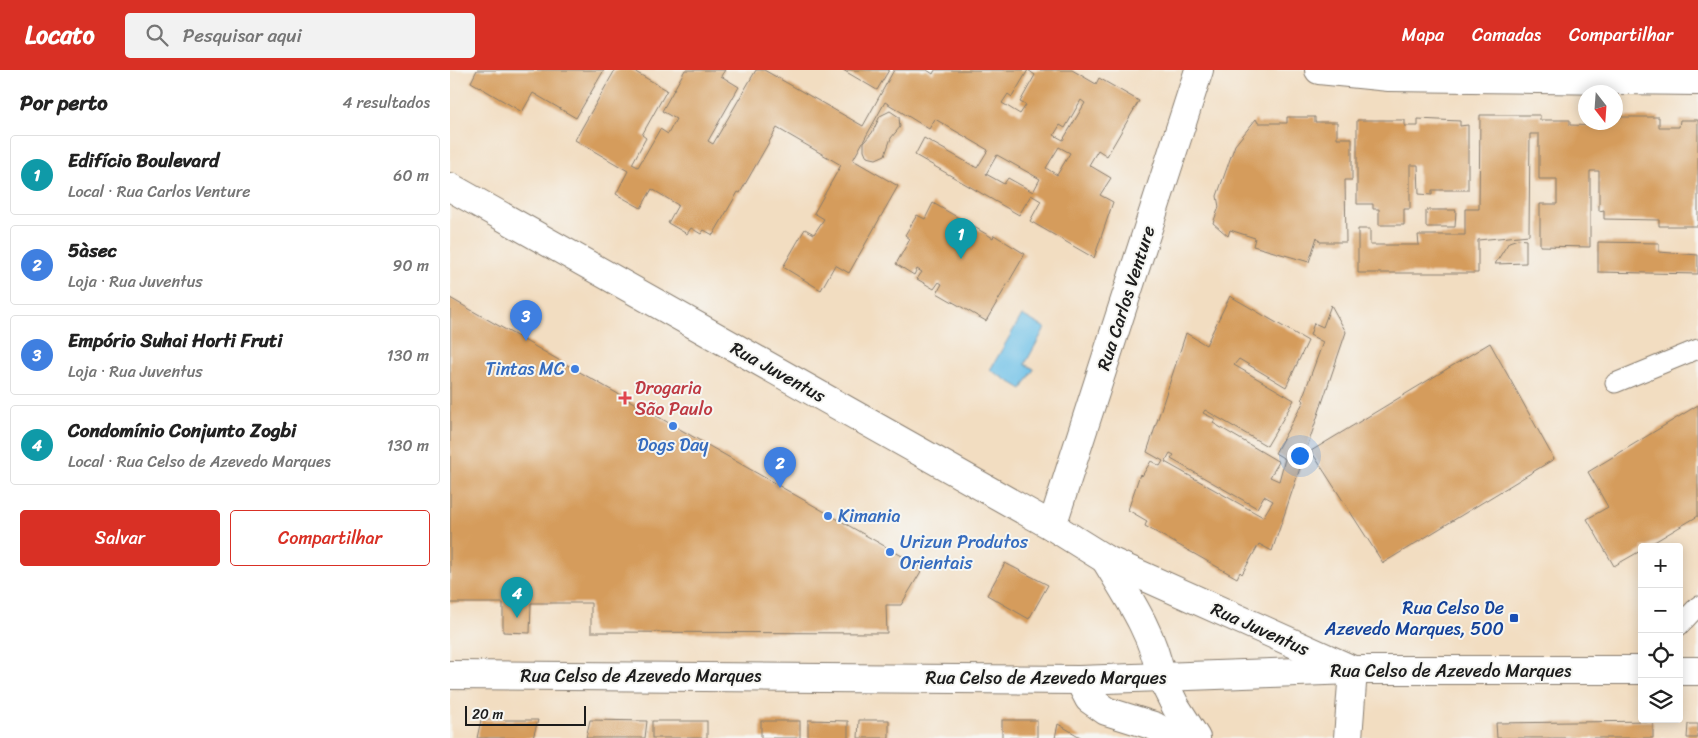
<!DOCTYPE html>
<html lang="pt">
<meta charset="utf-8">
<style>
body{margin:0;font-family:Sriracha,sans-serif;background:#f2f2f2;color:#222}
.controls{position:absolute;right:15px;bottom:15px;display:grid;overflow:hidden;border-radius:5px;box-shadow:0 2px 12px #0003}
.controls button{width:45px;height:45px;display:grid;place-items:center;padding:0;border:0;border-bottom:1px solid #e0e0e0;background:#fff;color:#222;font:25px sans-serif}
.compass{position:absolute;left:1128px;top:15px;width:45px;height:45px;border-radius:50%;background:#fff;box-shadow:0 2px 12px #0003;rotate:163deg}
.scale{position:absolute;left:15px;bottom:12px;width:121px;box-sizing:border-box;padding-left:5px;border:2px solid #1c1c1c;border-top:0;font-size:14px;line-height:18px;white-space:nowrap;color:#1c1c1c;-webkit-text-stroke:4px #f6f6f2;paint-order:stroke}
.you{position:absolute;left:849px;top:385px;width:18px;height:18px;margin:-12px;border:4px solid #fff;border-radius:50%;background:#1a73e8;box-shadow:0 0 0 8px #1a73e833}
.badge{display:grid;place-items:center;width:32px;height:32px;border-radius:50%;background:#d93025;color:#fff;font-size:16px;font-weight:700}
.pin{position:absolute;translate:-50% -41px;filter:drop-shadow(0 1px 2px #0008)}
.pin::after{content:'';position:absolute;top:26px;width:18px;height:15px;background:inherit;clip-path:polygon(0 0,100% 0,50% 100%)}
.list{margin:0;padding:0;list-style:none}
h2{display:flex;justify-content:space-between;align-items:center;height:65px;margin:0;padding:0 20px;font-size:21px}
h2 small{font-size:16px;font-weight:400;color:#767676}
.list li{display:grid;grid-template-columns:32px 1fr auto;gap:15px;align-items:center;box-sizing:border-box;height:80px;margin:0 10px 10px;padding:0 10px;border:1px solid #e0e0e0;border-radius:5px}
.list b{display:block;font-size:19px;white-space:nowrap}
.list p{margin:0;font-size:16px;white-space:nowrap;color:#767676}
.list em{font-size:16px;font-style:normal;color:#767676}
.actions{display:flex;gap:10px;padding:15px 20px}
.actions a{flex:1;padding:11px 0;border:1px solid #d93025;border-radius:5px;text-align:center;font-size:18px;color:#d93025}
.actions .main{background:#d93025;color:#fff}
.icon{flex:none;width:28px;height:28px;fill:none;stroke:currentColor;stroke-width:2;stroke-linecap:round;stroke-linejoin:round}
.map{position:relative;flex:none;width:1248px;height:668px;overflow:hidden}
header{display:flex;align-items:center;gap:30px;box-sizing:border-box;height:70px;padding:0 25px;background:#d93025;color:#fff}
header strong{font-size:24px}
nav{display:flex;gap:28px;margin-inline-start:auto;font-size:18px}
.search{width:350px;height:45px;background:#f2f2f2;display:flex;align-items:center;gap:12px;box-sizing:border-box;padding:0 18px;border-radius:5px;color:#767676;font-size:19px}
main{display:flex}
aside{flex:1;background:#fff}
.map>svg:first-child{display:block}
.water{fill:#6bbfe7;stroke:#446e82}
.building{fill:#d59c5c;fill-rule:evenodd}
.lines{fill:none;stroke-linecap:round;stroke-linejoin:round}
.service-casing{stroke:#877c6e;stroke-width:21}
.minor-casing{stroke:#877c6e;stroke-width:30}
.tertiary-casing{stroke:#877c6e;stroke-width:30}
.secondary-casing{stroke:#877c6e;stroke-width:30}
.service{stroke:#fff;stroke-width:19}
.minor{stroke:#fff;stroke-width:28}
.tertiary{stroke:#fff;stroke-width:28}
.secondary{stroke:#fff;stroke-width:28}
.shop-dot{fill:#3f7fe0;stroke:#f6f6f2;stroke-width:2}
.health-dot{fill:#e0444e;stroke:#f6f6f2;stroke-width:2}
.transit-dot{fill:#1a4fb4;stroke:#f6f6f2;stroke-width:2}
.labels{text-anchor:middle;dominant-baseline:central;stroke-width:4;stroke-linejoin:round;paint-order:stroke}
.street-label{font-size:18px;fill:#1c1c1c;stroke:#f6f6f2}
.shop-label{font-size:18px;fill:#366cbe;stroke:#f6f6f2;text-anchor:start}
.health-label{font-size:18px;fill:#be3a42;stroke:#f6f6f2;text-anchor:start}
.transit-label{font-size:18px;fill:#164399;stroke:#f6f6f2;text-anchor:end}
</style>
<header>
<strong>Locato</strong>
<div class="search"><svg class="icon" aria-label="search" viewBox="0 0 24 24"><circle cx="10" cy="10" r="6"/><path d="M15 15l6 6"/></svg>Pesquisar aqui</div>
<nav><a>Mapa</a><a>Camadas</a><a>Compartilhar</a></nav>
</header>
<main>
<aside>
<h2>Por perto<small>4 resultados</small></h2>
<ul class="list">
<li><span class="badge" style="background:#0f9aa8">1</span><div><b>Edifício Boulevard</b><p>Local · Rua Carlos Venture</p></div><em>60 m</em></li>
<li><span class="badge" style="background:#3f7fe0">2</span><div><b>5àsec</b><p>Loja · Rua Juventus</p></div><em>90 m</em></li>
<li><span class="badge" style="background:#3f7fe0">3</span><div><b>Empório Suhai Horti Fruti</b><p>Loja · Rua Juventus</p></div><em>130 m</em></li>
<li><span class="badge" style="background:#0f9aa8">4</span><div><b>Condomínio Conjunto Zogbi</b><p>Local · Rua Celso de Azevedo Marques</p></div><em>130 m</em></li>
</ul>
<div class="actions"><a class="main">Salvar</a><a>Compartilhar</a></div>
</aside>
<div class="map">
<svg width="1248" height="668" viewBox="0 0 1248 668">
<rect width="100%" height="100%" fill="#f6f6f2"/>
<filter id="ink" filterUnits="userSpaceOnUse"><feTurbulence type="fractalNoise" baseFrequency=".02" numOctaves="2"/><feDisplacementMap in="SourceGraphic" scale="10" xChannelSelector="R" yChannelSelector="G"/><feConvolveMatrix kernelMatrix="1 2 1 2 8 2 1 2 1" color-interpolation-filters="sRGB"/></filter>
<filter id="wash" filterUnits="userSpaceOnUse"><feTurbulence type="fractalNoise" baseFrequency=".0096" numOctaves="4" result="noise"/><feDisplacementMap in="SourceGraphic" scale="20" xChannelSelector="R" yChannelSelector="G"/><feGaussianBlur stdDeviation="1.12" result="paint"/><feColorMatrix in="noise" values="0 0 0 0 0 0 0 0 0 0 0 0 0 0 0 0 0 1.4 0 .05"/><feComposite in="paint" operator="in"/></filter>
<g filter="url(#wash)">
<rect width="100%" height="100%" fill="#f2ddc1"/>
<polygon class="water" points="572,245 595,258 575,294 584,299 572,319 540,300"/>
<g id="blocks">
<g class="building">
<polygon points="27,0 154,0 126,48 83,23 72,42 21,12"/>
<path d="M165,0H182L217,20L192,65L196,68L182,94L188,97L210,59L218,64L226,49L212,41L235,0H275L271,6L289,17L258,71L263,74L306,0H314L413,56L444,0H477L483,4L485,0H622L646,14L649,8L689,31L657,86L648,80L639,95L661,108L650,125L663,132L644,188L580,151L591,131L581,125L569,145L465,85L474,68L527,98L538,80L485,49L479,59L435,32L403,90L448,116L399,203L385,195L371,220L333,197L355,159L364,164L374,149L364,143L391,95L327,58L290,123L288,122L263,165L254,160L251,164L241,158L237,164L218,153L228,135L202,119L191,138L166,124L178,101L125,70ZM578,0L585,5L570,32L576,35L570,44L552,33L558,24L562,27ZM631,30L635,33L613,70L604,65L610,55L615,58ZM609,77L620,83L607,105L596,98ZM547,85L590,109L583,122L558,108L554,114L536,104Z"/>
<polygon points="393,0 439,0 427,20"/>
<polygon points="440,41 449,47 450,57 441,68 435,85 426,89 417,87 414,80 414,72 422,63 430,46"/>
<polygon points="1030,45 1090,45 1090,50 1120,50 1120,55 1150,56 1150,52 1166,52 1166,47 1209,47 1209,57 1229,57 1230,50 1248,50 1248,156 1209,156 1209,150 1154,149 1154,140 1149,141 1149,101 1140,101 1140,177 1090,176 1090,134 1107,134 1107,109 1089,109 1089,64 1080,64 1079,165 1028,170 1028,203 908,203 908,159 920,159 920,175 969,175 968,165 1015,165 1015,139 1029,139"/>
<polygon points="837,47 865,47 865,52 887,52 887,68 902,68 902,110 895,110 896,172 870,172 867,167 859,192 803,176 805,168 780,160 778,166 763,153 769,137 767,126 785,75 806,49 808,53 837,53"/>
<polygon points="968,49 1010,51 1010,56 1018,55 1018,120 982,120 982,125 969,124 968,95 960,95 960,139 954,139 954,155 929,155 929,139 923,139 923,134 907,134 907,50 955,50 955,56 968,56"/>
<polygon points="483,133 543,168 544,165 575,184 536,251 487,223 492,214 489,212 484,219 467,209 472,202 467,199 464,205 446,194 460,169 455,165 467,145 475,149"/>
<polygon points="976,140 1006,140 1005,157 976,157"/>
<polygon points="1068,169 1076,170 1076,193 1045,194 1059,172"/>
<polygon points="1148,172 1209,173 1209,182 1248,185 1248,204 1148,202"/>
<path d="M780,226L858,271L836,317L789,289L784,295L844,330L817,376L755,340L753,343L765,349L763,353L829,392L820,407L829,411L835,389L825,383L854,331L852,329L873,272L860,265L864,253L873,257L881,235L896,262L822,481L809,474L792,504L790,502L787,508L695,456L697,451L678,440L690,404L692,406L701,391L710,396L713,391L697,382L736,263L756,275ZM720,383L724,385L721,389L807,438L814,426L823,431L813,447L715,392Z"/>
<polygon points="0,228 473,498 451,535 436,535 437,563 141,562 141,533 81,533 80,563 53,562 53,533 0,533"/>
<polygon points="1040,273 1104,389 933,493 861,381"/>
<polygon points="1248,335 1248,446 1196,477 1192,477 1192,480 1164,496 1137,449 1158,437 1138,402"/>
<polygon points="555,493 598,515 579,549 537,525"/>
<polygon points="31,650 88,650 83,668 27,668"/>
<polygon points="140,650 197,651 195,668 136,668"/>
<polygon points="358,650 398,651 398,668 358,668"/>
<polygon points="409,650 439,650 439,668 408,668"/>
<rect x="552" y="650" width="35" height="18"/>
<rect x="202" y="651" width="55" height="17"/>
<rect x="311" y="651" width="39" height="17"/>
<polygon points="1203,651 1203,668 1047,668 1046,653"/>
<polygon points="608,654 632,668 605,668"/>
<polygon points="1238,654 1248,654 1248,668 1237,668"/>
</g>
</g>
</g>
<g filter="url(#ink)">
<use href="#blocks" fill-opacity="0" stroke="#877c6e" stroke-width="1"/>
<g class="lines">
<defs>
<g id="service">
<polyline points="1165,313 1248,279"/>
<polyline points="1229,556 1248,536"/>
</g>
<g id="minor">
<polyline points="869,0 939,7 1248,11"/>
<polyline points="602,456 749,0"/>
<polyline points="711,607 726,637 746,668"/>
<polyline points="898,668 903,600"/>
</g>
<g id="tertiary">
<polyline points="0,605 629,610 711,607"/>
<polyline points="629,610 639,629 656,641 704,656 725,668"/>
</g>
<g id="secondary">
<polyline points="0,117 602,456 655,489 903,600"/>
<path d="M655,489C678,527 703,563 711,607L903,600H1192"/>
<polyline points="1229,601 1248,601"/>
</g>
</defs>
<use href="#service" class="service-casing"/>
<use href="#minor" class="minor-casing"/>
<use href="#tertiary" class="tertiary-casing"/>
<use href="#secondary" class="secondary-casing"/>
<use href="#service" class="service"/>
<use href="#minor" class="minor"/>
<use href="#tertiary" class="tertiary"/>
<use href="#secondary" class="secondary"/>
</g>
</g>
<g class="shop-dot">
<circle cx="125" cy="299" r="5"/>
<circle cx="223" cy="356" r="5"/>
<circle cx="378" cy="446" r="5"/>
<circle cx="440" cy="482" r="5"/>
</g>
<path class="health-dot" d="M172.5 320.5h5v5h5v5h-5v5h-5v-5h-5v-5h5z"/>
<rect class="transit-dot" x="1059" y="543" width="10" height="10" rx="2.5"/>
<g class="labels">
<g class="street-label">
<text transform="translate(676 228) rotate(-72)">Rua Carlos Venture</text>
<text transform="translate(328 302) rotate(29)">Rua Juventus</text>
<text transform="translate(810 559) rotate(24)">Rua Juventus</text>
<text x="1001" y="601">Rua Celso de Azevedo Marques</text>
<text x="191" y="606">Rua Celso de Azevedo Marques</text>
<text x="596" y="608">Rua Celso de Azevedo Marques</text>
</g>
<g class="shop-label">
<text x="115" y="299" text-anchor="end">Tintas MC</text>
<text x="223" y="375" text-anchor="middle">Dogs Day</text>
<text x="388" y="446">Kimania</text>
<text x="450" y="472">Urizun Produtos<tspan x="450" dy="21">Orientais</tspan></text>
</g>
<g class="health-label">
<text x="185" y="318">Drogaria<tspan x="185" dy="21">São Paulo</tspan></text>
</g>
<g class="transit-label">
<text x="1054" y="538">Rua Celso De<tspan x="1054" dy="21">Azevedo Marques, 500</tspan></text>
</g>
</g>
</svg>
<div class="controls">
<button>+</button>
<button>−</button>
<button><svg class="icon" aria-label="locate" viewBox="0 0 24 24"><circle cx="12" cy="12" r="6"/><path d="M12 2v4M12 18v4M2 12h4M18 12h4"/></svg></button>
<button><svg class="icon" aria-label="layers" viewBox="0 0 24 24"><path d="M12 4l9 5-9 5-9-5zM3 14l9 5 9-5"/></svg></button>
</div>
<svg class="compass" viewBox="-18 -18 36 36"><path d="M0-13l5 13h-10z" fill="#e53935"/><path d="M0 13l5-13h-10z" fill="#767676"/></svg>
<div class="scale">20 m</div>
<div class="you"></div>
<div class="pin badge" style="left:511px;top:189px;background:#0f9aa8">1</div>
<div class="pin badge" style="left:330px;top:418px;background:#3f7fe0">2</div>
<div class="pin badge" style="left:76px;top:271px;background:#3f7fe0">3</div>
<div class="pin badge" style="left:67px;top:548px;background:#0f9aa8">4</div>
</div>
</main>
